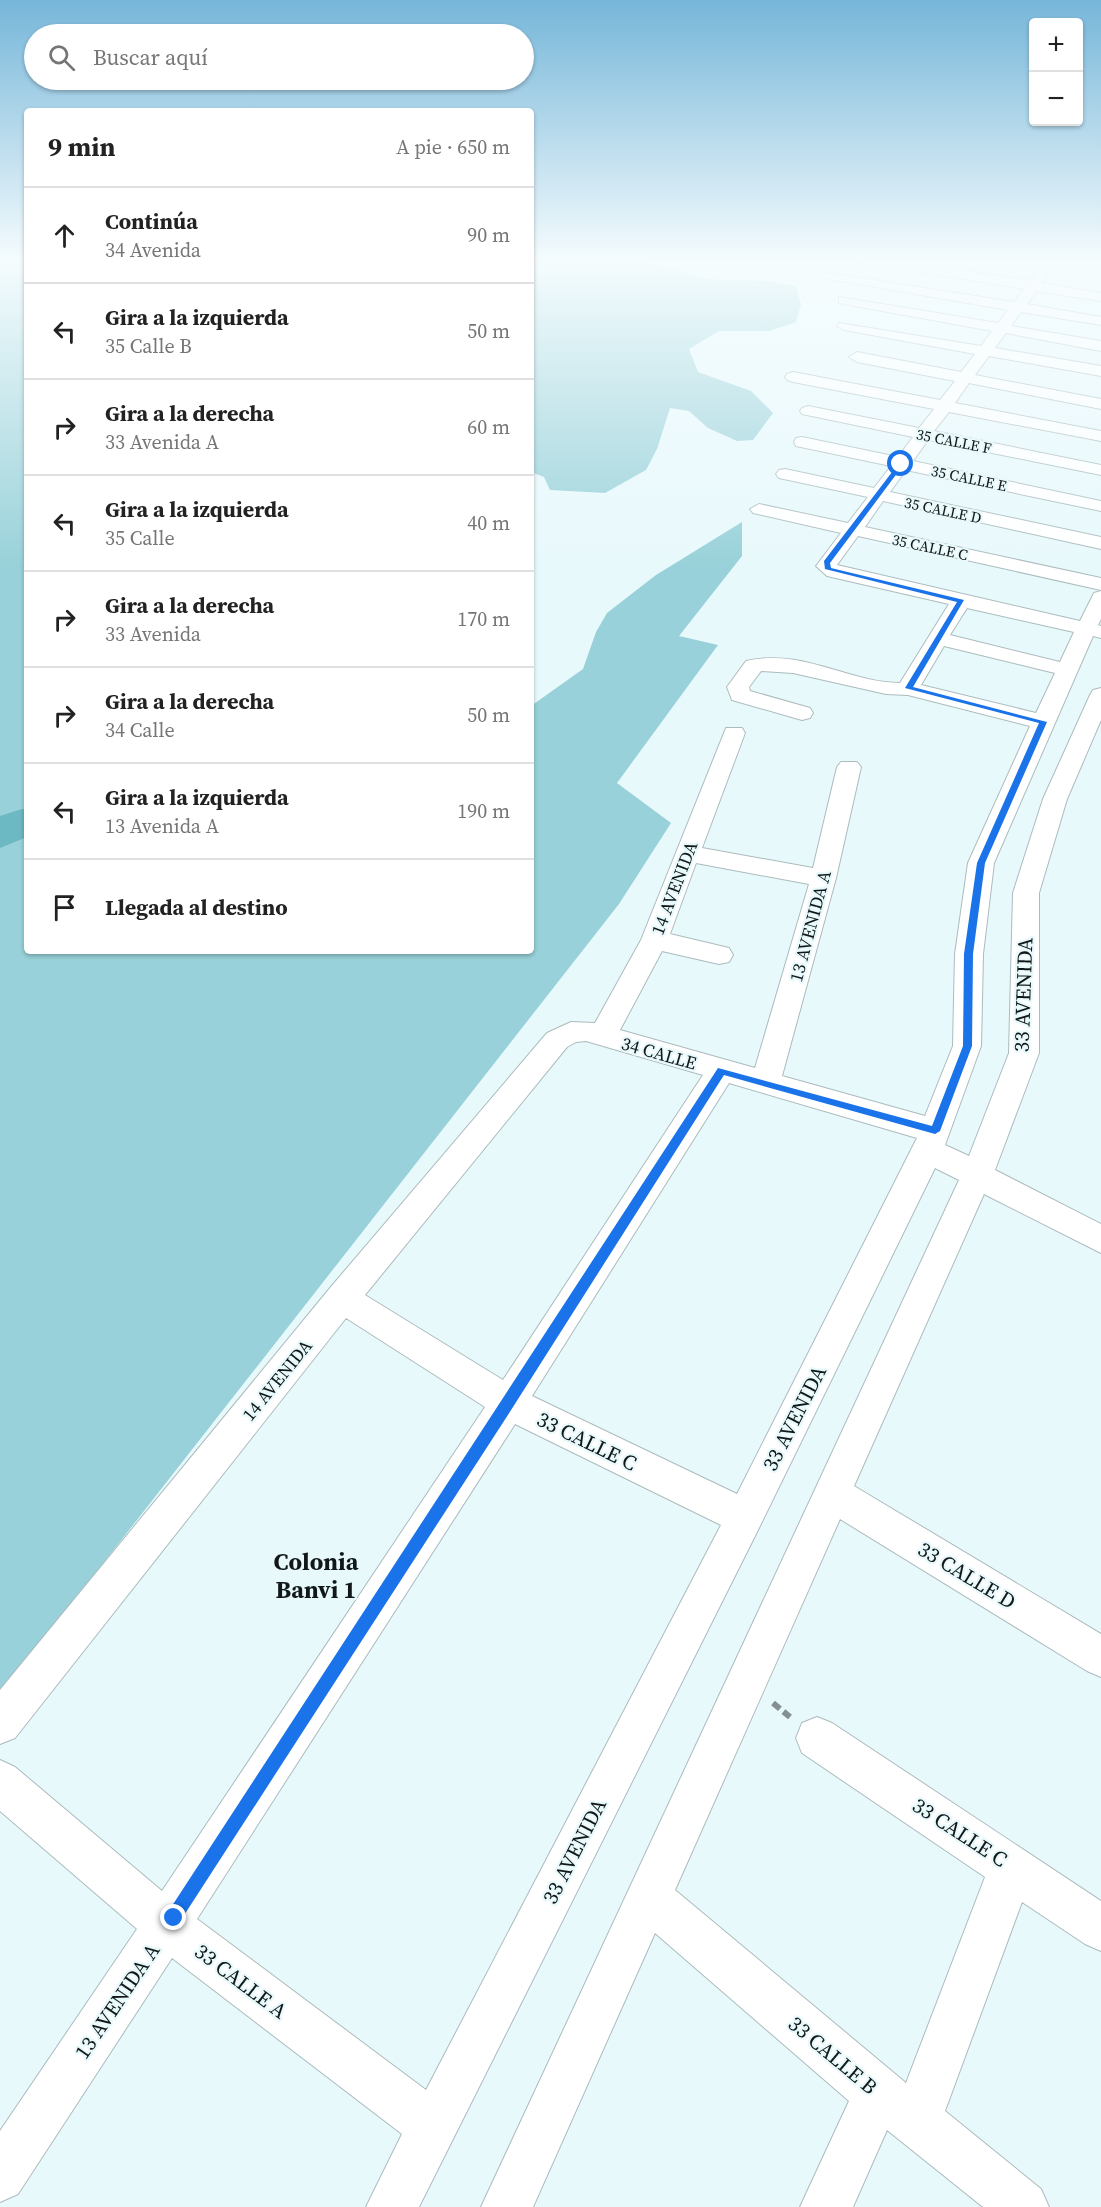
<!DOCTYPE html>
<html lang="es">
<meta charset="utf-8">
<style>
body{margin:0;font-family:"Source Serif 4",serif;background:#f6f6f6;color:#222}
.controls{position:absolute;right:18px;top:18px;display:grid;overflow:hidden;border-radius:6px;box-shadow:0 2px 4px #0004}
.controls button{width:54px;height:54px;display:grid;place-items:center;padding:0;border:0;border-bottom:2px solid #e0e0e0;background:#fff;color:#222;font:30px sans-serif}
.stop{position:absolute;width:18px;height:18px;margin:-14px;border:4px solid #1a73e8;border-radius:50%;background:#fff}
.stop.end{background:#1a73e8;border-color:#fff;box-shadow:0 2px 6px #0008}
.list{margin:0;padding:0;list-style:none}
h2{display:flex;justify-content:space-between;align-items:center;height:78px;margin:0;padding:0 24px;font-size:26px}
h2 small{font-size:20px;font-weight:400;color:#767676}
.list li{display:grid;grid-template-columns:39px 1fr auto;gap:18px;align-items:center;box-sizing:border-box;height:96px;padding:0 24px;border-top:2px solid #e0e0e0}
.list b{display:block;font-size:22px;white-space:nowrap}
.list p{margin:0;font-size:20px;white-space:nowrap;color:#767676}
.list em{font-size:20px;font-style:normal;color:#767676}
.icon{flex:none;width:33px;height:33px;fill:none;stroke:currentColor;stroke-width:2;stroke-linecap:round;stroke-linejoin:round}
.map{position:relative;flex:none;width:1101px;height:2207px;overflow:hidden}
.search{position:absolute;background:#fff;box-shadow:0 2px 4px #0004;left:24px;top:24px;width:510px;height:66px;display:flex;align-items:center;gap:15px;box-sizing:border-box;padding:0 21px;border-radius:33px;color:#767676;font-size:22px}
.panel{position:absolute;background:#fff;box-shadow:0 2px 4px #0004;left:24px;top:108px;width:510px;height:846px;border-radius:6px}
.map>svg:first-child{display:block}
.green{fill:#98d1d9}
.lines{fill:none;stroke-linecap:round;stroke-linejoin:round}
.river{fill:#6cb8c3;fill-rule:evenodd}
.minor-casing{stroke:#abbbbe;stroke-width:2}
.path{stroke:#838f91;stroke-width:6;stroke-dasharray:9 4.5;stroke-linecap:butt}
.minor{fill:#fff;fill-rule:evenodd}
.route{fill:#1a73e8}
.labels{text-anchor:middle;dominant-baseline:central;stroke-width:4.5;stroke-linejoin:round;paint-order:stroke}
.far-street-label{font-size:15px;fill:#121819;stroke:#e8f9fc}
.street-label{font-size:18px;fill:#121819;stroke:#e8f9fc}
.near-street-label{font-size:21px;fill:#121819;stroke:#e8f9fc}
.near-neighbourhood-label{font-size:24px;font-weight:bold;fill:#121819;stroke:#e8f9fc}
</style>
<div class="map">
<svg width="1101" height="2207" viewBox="0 0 1101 2207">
<rect width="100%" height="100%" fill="#e8f9fc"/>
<g class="green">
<polygon points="0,258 27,258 27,951 531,951 531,706 583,669 596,632 607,613 656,575 742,522 742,556 679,636 718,645 617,783 671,823 619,904 0,1695"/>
<polygon points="531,258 623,258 672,268 706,279 768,281 796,286 801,304 796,322 769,331 719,331 689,349 698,372 751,391 773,413 753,440 737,441 708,428 689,411 670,408 657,449 646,470 605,493 550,490 544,477 531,472"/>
</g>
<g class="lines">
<polygon class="river" points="22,809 27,810 27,837 0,848 0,816"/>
<defs>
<path id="minor" d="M852,258H885L1030,281L1047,258H1061L1042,283L1101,293V301L1037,291L1027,304L1101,317V325L1021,312L1011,326L1101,341V351L1006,333L995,348L1101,366V376L989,356L975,375L1101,399V409L969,383L955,403L1101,431V441L949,412L934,431L1101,465V475L928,440L913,461L1101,501V511L906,470L890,492L1101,537V549L883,501L865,527L1101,578V590L858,536L837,565L1080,621L1094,593L1101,591V619L1098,625L1101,626V638L1093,636L994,863L983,954L981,1046L945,1145L969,1156L1009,1053L1013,893L1043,799L1090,695L1093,690L1101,688V720L1067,799L1039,893V1053L995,1170L1101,1224V1253L984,1194L854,1486L1101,1634V1677L1087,1671L840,1519L675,1890L906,2083L985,1877L802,1753L796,1738L802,1723L817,1717L832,1723L1101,1901V1951L1085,1944L1022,1902L945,2111L1041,2189L1049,2207H983L887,2130L853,2207H800L849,2101L655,1933L533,2207H481L959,1180L935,1168L758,1530L419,2207H366L402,2134L172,1958L18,2194L0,2202V2131L137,1929L0,1811V1760L15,1767L162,1891L485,1407L346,1318L15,1738L0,1744V1690L330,1288L547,1033L571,1022L595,1023L641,940L726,728H742L745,733L702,848L813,868L837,767L841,762H857L861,767L836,878L782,1076L925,1116L953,1046L955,954L968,863L1030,726L908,695L886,694L793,673L761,671L749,687L750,691L810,708L813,713L810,718L802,720L732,700L727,687L746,661C803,648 849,683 900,683L949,604L827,576L816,566L841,533L753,513L750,509L759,504L848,523L868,497L779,478L776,474L779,470L785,469L874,488L891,466L796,446L794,442L796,438L802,437L898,457L913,437L802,414L800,411L802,408L808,406L919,428L934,409L793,382L787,380L785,377L787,374L793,372L940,400L955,381L857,362L849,357L857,352L961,372L975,354L844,330L837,326L839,323L981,346L992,331L844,304L839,303V297L998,323L1008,310L828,279L821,275L823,272L1014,302L1024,289L859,262ZM967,608L1074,632L1060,662L950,635ZM944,646L1055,673L1036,713L921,685ZM696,863L809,884L755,1068L620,1030L662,951L719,964L729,962L733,955L729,948L670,934ZM586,1041L703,1075L503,1380L365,1295L567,1047L576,1042ZM729,1083L917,1138L737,1494L532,1396ZM515,1424L721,1525L426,2090L197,1919Z"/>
</defs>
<use href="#minor" class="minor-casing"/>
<polyline class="path" points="773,1703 790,1717"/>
<use href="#minor" class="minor"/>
</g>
<linearGradient id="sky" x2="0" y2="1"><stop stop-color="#76b6d9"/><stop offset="0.46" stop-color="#f5fcfe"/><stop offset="1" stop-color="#f5fcfe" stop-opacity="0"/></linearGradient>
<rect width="1101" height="567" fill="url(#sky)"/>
<polygon class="route" points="899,463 904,464 830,563 831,568 964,600 913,687 1047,722 985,863 973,954 972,1046 940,1131 935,1134 724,1075 513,1407 179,1923 174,1925 168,1923 166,1918 168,1912 718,1068 932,1126 963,1046 964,954 977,863 1039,723 905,688 957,602 825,569 824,561"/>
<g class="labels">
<g class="far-street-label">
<text transform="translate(954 441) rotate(11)">35 CALLE F</text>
<text transform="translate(969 478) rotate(12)">35 CALLE E</text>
<text transform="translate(943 510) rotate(12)">35 CALLE D</text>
<text transform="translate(930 547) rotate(12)">35 CALLE C</text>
</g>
<g class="street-label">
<text transform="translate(674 888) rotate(-69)">14 AVENIDA</text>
<text transform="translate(810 926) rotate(-75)">13 AVENIDA A</text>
<text transform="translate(659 1053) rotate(16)">34 CALLE</text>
<text transform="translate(277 1380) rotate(-51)">14 AVENIDA</text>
</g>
<g class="near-street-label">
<text transform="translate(1023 995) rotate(-88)">33 AVENIDA</text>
<text transform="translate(794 1418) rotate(-63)">33 AVENIDA</text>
<text transform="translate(587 1441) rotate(26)">33 CALLE C</text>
<text transform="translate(967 1575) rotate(31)">33 CALLE D</text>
<text transform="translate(960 1832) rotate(33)">33 CALLE C</text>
<text transform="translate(574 1851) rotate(-63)">33 AVENIDA</text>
<text transform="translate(241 1981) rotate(37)">33 CALLE A</text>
<text transform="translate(117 2001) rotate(-56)">13 AVENIDA A</text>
<text transform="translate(833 2055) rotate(40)">33 CALLE B</text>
</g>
<g class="near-neighbourhood-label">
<text x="316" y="1561">Colonia<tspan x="316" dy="28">Banvi 1</tspan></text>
</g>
</g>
</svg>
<div class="controls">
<button>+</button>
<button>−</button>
</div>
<div class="stop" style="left:901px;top:464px"></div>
<div class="stop end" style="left:174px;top:1918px"></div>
<div class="search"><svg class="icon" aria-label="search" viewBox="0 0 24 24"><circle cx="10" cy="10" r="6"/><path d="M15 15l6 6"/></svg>Buscar aquí</div>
<section class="panel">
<h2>9 min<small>A pie · 650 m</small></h2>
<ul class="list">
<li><svg class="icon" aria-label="ahead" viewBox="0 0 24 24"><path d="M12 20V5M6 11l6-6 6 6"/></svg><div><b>Continúa</b><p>34 Avenida</p></div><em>90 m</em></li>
<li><svg class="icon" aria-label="left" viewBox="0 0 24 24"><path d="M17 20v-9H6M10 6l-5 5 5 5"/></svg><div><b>Gira a la izquierda</b><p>35 Calle B</p></div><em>50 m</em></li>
<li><svg class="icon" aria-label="right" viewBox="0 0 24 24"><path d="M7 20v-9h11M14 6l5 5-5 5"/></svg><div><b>Gira a la derecha</b><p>33 Avenida A</p></div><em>60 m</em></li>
<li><svg class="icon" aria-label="left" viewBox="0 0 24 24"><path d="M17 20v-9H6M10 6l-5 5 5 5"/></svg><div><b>Gira a la izquierda</b><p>35 Calle</p></div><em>40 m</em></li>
<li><svg class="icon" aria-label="right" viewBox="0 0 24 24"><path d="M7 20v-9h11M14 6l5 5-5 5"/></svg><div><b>Gira a la derecha</b><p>33 Avenida</p></div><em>170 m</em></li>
<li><svg class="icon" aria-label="right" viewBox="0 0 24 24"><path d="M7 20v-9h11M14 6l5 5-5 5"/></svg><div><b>Gira a la derecha</b><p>34 Calle</p></div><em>50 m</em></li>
<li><svg class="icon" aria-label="left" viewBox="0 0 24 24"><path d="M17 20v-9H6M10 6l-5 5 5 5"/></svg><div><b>Gira a la izquierda</b><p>13 Avenida A</p></div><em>190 m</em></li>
<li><svg class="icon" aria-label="arrive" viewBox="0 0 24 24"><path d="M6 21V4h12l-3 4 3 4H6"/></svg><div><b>Llegada al destino</b></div></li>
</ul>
</section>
</div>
